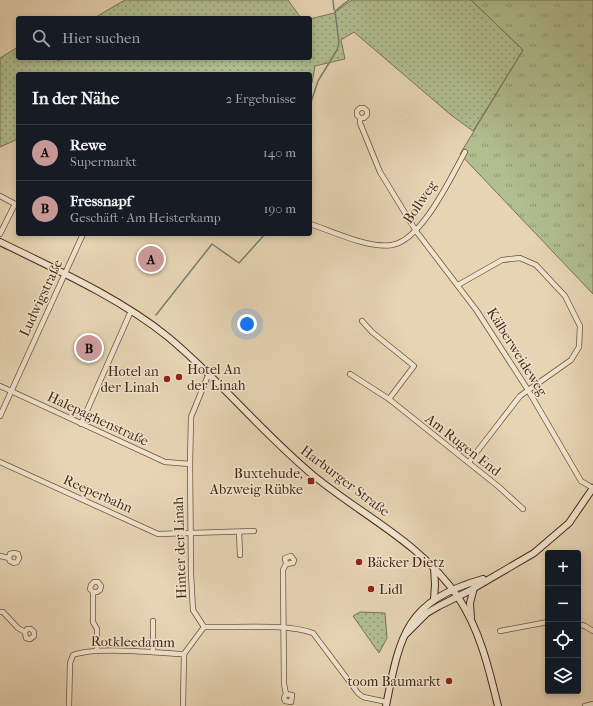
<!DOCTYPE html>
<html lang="de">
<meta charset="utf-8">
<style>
body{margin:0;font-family:"IM FELL French Canon",serif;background:#242831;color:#f1f3f6}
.controls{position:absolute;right:12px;bottom:12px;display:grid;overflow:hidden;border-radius:4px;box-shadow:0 2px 6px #0003}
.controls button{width:36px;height:36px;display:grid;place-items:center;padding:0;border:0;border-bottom:1px solid #363941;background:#171b24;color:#f1f3f6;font:20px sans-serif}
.you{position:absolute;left:247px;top:324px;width:14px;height:14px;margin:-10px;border:3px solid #fff;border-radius:50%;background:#1a73e8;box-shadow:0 0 0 6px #1a73e833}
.badge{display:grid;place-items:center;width:26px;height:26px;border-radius:50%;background:#c59692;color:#111;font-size:13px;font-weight:700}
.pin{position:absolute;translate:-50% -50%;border:2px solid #fff;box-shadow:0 1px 4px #0006}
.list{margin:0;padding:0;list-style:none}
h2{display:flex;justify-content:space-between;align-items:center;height:52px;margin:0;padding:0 16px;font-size:17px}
h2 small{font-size:13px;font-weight:400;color:#9ea1a6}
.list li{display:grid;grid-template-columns:26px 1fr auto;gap:12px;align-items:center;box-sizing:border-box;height:56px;padding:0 16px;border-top:1px solid #363941}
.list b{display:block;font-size:15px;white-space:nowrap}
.list p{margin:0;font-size:13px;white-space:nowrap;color:#9ea1a6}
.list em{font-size:13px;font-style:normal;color:#9ea1a6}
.icon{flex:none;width:22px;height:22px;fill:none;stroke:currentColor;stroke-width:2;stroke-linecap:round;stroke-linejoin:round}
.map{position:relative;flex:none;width:593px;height:706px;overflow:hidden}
.search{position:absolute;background:#171b24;box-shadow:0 2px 6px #0003;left:16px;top:16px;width:296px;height:44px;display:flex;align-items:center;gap:10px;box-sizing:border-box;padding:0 14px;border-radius:4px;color:#9ea1a6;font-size:15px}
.panel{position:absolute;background:#171b24;box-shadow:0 2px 6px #0003;left:16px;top:72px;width:296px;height:164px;border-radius:4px}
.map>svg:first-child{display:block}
.grass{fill:url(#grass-tufts);stroke:#7c7452}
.park{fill:url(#park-dots);stroke:#7c7452}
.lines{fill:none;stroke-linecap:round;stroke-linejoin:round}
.stream{stroke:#777f71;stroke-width:1.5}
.street-casing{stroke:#70543c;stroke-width:6}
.secondary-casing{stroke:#492915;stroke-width:8}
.street{stroke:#efe3ce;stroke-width:4.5}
.secondary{stroke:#efe3ce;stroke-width:6}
.poi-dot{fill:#8f2418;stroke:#efe3ce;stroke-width:1.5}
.labels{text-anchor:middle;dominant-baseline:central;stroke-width:3;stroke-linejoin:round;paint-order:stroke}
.street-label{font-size:14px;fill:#492915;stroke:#efe3ce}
.poi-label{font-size:14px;fill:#492915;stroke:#efe3ce;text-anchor:start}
</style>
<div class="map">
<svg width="593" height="706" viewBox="0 0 593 706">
<defs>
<pattern id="grass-tufts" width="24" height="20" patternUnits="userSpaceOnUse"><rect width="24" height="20" fill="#b0be90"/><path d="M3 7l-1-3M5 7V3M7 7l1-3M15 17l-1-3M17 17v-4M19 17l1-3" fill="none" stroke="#919a74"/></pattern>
<pattern id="park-dots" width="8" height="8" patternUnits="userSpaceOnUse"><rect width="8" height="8" fill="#b0be90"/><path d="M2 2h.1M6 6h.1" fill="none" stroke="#919a74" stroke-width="1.8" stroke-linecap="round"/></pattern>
</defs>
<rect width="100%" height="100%" fill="#e6d4b3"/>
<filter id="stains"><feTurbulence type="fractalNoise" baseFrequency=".005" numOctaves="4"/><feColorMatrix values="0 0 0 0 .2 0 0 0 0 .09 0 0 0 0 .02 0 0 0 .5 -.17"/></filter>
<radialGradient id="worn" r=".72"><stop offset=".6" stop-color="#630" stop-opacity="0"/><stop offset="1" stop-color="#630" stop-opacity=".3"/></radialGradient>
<polygon class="grass" points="471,0 593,0 593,294 460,154 523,50"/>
<g class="park">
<polygon points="125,0 288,0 301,18 94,18"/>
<polygon points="352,0 471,0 523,50 473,131 451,115 354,32 341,40 345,59 315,66 312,83 310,83 310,74 18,74 18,139 0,147 0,58 18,47 18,58 56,58 58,61 64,58 310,58 310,19 334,13"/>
<polygon points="360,612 385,613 387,638 379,653 353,616"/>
</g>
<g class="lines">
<g class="stream">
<polyline points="333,0 334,10"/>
<polyline points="310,105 318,81 337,50 339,43 335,11 349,0"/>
<polyline points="156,315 212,244 239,263 265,234"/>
</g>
<defs>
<g id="street">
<polyline points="360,118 357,115 357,111 360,108 364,108 367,111 367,115 364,118 360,118 360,123 380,172 416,231 477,311 528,390 581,481 593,488"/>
<polyline points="0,196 15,204"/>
<path d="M310,224C332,231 369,249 392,245C422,240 451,177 465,152"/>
<polyline points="0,234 15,204 18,204"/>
<polyline points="458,285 502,260 520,258 536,265 565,296 580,326 579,347 571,360 520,396 469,462"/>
<polyline points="362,321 372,332 414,366 389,399"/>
<path d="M209,373L191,417L190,464L191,574L193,610L204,627C235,628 285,623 313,633L358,693L363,697L387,702"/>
<polyline points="350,374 389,399 499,487 523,509"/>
<polyline points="0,386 165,462 190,464"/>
<polyline points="0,416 83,234"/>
<polyline points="81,424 131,311"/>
<polyline points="0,462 158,534 254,531"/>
<polyline points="239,532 240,555"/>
<polyline points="0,556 9,558 10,561 14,563 17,562 19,558 18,554 14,553 10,554 9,558"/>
<polyline points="93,592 90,589 91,585 94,582 98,582 101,586 100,590 97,592 93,592 93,622 97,629 97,651"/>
<polyline points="0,612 3,612 18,628 25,632 26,638 30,639 34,636 34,632 31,629 27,629 25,632"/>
<polyline points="578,624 585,626 593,631"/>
<polyline points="500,631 548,622"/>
<polyline points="153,652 153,621"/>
<polyline points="286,694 292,695 291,702 285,701 284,698 286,694 284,684 283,570 286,564 293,563 294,560 291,556 285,558 286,564"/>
<path d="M69,706L70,663L73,655C97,646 156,653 184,654L204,627"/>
<polyline points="183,706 184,654"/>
<polyline points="585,706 593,704"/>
</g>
<g id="secondary">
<path d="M0,242C55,269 120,298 168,337C220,380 262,433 314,476C363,516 421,543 458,597C480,630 489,669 498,706"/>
<polyline points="434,599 435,585 434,567"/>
<polyline points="471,618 470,603 474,588"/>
<polyline points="406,634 427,613 439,606 469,591 534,553 569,523 593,488"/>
<path d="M386,706C400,634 406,601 483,579"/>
</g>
</defs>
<use href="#street" class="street-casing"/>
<use href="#secondary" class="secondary-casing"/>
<use href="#street" class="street"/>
<use href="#secondary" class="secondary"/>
</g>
<g class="poi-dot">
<circle cx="179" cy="377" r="4"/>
<circle cx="167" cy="379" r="4"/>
<rect x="307" y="477" width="8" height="8" rx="2"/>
<circle cx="359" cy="562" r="4"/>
<circle cx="371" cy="589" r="4"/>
<circle cx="449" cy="681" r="4"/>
</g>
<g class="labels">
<g class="street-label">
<text transform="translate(420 202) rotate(-56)">Bollweg</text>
<text transform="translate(41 298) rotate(-65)">Ludwigstraße</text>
<text transform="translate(517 352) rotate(58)">Kälberweideweg</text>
<text transform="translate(98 419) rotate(25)">Halepaghenstraße</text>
<text transform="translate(463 445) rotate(38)">Am Rugen End</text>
<text transform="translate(345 481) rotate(37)">Harburger Straße</text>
<text transform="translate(98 494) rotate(24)">Reeperbahn</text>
<text transform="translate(180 548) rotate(-92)">Hinter der Linah</text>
<text transform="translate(133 642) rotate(1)">Rotkleedamm</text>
</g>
<g class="poi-label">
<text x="187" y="369">Hotel An<tspan x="187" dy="16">der Linah</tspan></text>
<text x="159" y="371" text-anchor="end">Hotel an<tspan x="159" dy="16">der Linah</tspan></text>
<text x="303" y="473" text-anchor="end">Buxtehude,<tspan x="303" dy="16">Abzweig Rübke</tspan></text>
<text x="367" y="562">Bäcker Dietz</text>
<text x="379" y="589">Lidl</text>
<text x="441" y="681" text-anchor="end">toom Baumarkt</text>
</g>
</g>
<rect width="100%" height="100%" filter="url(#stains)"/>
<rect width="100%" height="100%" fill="url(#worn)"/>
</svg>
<div class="controls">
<button>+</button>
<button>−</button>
<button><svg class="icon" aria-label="locate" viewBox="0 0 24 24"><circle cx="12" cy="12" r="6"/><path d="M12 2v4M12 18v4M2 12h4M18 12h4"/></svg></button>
<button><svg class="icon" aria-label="layers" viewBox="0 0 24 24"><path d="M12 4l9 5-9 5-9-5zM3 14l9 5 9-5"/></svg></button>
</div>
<div class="you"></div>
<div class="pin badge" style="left:151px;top:259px">A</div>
<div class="pin badge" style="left:89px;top:348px">B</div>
<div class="search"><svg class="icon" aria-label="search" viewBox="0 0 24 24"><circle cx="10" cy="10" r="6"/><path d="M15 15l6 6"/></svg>Hier suchen</div>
<section class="panel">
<h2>In der Nähe<small>2 Ergebnisse</small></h2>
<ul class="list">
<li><span class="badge">A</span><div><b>Rewe</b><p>Supermarkt</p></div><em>140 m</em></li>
<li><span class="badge">B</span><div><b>Fressnapf</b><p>Geschäft · Am Heisterkamp</p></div><em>190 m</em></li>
</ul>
</section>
</div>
